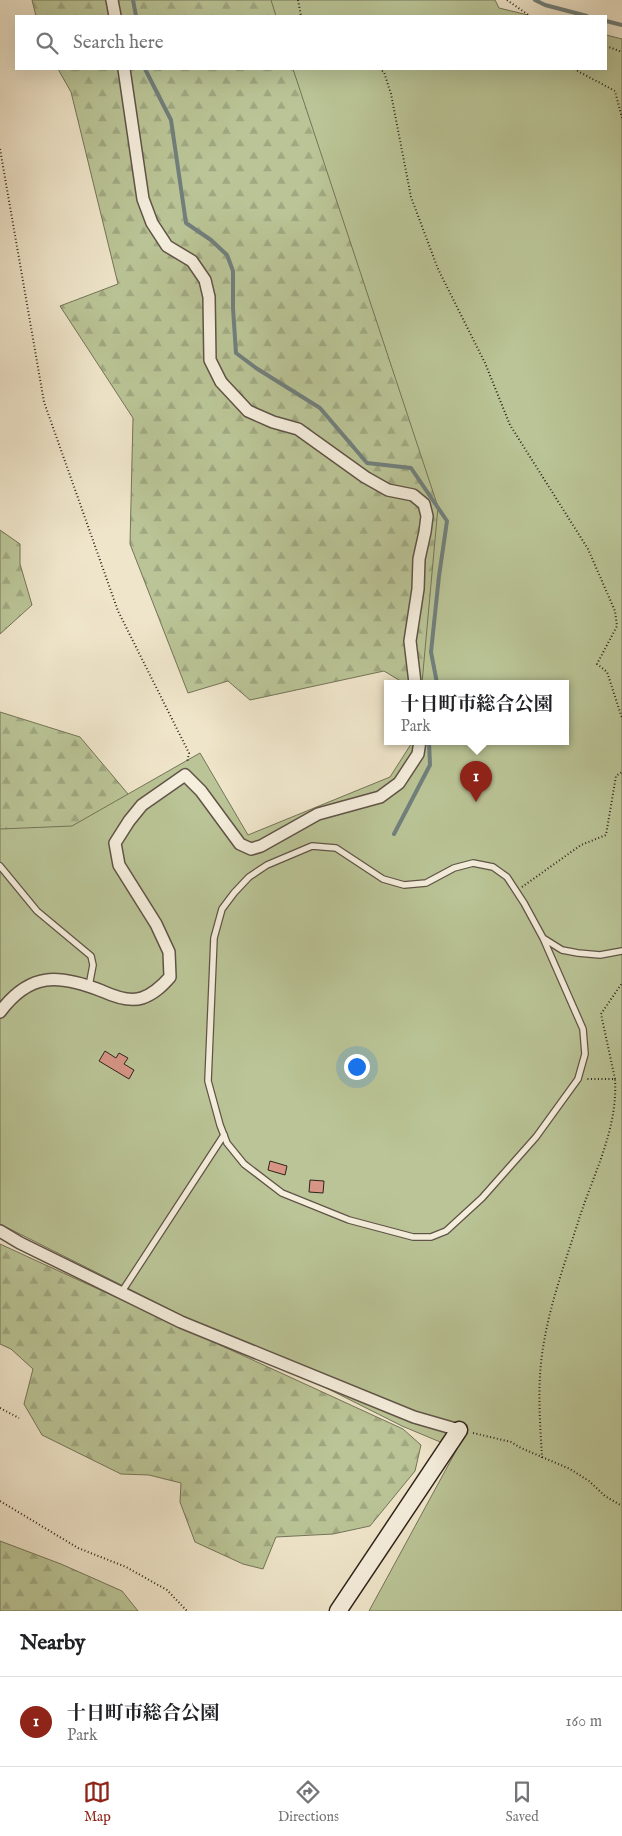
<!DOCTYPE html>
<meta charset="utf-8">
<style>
body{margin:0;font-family:"IM FELL English","Noto Serif JP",serif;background:#f6f6f6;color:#202124}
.you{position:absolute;left:356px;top:1066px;width:18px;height:18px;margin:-12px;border:4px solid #fff;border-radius:50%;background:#1a73e8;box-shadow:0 0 0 8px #1a73e833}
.badge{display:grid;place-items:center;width:32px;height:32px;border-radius:50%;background:#8f2418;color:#fff;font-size:16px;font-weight:700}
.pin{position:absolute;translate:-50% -41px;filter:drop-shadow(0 1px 2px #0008)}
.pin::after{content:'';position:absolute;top:26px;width:18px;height:15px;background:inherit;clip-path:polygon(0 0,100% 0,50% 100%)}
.popup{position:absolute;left:384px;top:680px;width:185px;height:65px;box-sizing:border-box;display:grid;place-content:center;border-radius:0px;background:#fff;filter:drop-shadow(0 1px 4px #0005);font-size:16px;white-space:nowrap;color:#757577}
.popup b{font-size:19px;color:#202124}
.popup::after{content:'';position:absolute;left:50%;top:100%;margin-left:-10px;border:10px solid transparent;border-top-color:#fff}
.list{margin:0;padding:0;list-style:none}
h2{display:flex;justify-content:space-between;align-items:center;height:65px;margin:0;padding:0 20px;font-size:21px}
h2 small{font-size:16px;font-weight:400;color:#757577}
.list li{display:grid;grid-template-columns:32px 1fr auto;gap:15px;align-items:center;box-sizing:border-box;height:90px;padding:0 20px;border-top:1px solid #e0e0e0}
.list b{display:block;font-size:19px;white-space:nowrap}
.list p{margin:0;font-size:16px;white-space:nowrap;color:#757577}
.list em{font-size:16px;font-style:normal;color:#757577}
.icon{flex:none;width:28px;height:28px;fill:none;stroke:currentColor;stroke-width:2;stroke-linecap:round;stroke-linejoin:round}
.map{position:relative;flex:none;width:622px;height:1611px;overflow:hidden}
.search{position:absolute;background:#fff;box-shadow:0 5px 20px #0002;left:15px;right:15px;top:15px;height:55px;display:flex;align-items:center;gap:12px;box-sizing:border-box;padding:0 18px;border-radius:0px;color:#757577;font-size:19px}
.sheet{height:155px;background:#fff}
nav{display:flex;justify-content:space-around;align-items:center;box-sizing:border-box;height:70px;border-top:1px solid #e0e0e0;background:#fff;font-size:14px;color:#757577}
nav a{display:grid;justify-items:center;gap:2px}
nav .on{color:#8f2418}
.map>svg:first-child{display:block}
.forest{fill:url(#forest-firs);stroke:#757458}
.park{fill:#bac496;stroke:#757458}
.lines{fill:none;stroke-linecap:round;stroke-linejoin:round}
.stream{stroke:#717f7c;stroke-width:4}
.building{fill:#d79586;stroke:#30231b}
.lane-casing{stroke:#605447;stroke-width:8}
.street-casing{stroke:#605447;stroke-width:14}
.secondary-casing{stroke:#30231b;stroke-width:19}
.path{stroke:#30231b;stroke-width:2;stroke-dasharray:1 2.5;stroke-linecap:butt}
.lane{stroke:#f5eedd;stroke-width:5.5}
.street{stroke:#f5eedd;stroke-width:11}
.secondary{stroke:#f5eedd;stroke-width:16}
</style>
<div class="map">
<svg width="622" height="1611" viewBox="0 0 622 1611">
<defs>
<pattern id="forest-firs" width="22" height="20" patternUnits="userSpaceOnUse" patternTransform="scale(1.25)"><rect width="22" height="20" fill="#bac496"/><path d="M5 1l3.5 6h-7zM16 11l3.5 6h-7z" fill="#a0a881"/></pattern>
</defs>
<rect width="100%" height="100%" fill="#efe5ca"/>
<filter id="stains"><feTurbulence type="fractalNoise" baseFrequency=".004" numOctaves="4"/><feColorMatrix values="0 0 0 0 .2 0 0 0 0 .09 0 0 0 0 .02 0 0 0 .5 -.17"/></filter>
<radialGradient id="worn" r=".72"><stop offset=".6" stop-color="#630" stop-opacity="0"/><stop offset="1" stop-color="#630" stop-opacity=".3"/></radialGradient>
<g class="forest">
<polygon points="32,0 485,0 496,16 36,16"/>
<polygon points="58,69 528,69 602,228 565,741 565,683 404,683 384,671 250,700 228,681 188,693 130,544 133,418 60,306 118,284 71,92"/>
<polygon points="0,530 20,544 20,564 32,605 0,634"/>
<polygon points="0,712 80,737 166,839 0,894"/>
<polygon points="0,1244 403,1429 421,1445 415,1471 370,1526 333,1534 276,1537 263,1569 243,1564 195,1542 180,1502 181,1483 149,1475 121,1474 42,1435 24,1404 33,1369 11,1349 0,1344"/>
<polygon points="0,1541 61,1564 122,1591 138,1611 0,1611"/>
</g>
<g class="park">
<polygon points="271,0 495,0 499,8 532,16 276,16"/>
<polygon points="606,35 622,39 622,1611 369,1611 457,1449 402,1426 0,1224 0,829 72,826 200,753 248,835 390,777 413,741 565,741 565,683 422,683 438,507 293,69 606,69"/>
</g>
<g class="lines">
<g class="stream">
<polyline points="133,0 136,16"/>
<polyline points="535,0 545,5 587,16"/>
<polyline points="606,21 622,25"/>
<polyline points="145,69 171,120 186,223 211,240 227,255 233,271 233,308 236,353 256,368 320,408 367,463 411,468 447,521 439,576 431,652 437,683"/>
<polyline points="394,834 430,765 429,741"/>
</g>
</g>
<g class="building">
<polygon points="105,1051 116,1058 119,1053 128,1058 124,1064 134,1070 129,1079 99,1061"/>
<polygon points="270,1161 287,1166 285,1175 268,1170"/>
<polygon points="310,1180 324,1181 323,1193 309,1192"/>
</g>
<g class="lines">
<defs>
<g id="lane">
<polyline points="0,866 37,911 91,956 93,965 89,986"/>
<polyline points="543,938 583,1029 585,1054 578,1079 536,1137 482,1198 446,1231 431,1237 413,1237 349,1220 282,1193 244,1164 227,1143 220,1125 208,1081 214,938 222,909 234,893 249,877 267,865 312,846 336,848 383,879 404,885 426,883 454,868 473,863 493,867 507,877 524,903 543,938 562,950 578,953 600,955 622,951"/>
<polyline points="121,1293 224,1135"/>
</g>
<g id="street">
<polyline points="112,0 115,16"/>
<polyline points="124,69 143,199 152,223 167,246 192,261 205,280 209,297 210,360 221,382 248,411 273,422 298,429 365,477 388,490 413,495 424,504 427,516 425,532 419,559 418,589 410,641 415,683"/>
<path d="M0,1012C30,972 58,974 102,991C113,996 130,1002 142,998C154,994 162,986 170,977L169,952L156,924L119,865L115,843L129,821L142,805L185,775L201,791L240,844L251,849L261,846L318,814L380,797L399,783L418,754L420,741"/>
<polyline points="0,1231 20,1243 181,1322 414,1417 459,1430"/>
</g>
<polyline id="secondary" points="338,1611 459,1430"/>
</defs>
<use href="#lane" class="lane-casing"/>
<use href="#street" class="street-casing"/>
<use href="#secondary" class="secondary-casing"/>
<g class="path">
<polyline points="298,0 301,16"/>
<polyline points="507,0 530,16"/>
<polyline points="606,46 622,52"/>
<polyline points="379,69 384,72 391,94 411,197 438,269 485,363 510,425 588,549 615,611 617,626 597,664 607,672 622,718"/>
<polyline points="574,69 615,91 622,118"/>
<polyline points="0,149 44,402 118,611 189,753 187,763"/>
<polyline points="522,887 581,845 606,835 616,776 622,772"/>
<polyline points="615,1079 601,1014 622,983"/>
<polyline points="0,1408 19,1418"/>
<polyline points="473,1433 511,1442 521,1448 570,1469 589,1481 605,1496 622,1506"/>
<path d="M542,1458C540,1422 537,1384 543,1348C550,1302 567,1257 581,1213C596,1169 618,1126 615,1079H587"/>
<polyline points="0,1501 78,1548 126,1567 167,1590 187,1611"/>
</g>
<use href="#lane" class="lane"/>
<use href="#street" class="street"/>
<use href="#secondary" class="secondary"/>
</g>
<rect width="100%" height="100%" filter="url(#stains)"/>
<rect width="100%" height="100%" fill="url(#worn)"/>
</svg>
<div class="you"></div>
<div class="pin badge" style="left:476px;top:802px">1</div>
<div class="popup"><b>十日町市総合公園</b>Park</div>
<div class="search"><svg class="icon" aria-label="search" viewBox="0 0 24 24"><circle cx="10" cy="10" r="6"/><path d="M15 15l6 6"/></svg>Search here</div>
</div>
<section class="sheet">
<h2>Nearby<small></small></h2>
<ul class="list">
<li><span class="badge">1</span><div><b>十日町市総合公園</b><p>Park</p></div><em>160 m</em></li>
</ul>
</section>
<nav>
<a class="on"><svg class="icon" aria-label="map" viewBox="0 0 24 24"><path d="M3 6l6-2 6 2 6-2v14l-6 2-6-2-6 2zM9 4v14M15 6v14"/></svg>Map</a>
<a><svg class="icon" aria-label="directions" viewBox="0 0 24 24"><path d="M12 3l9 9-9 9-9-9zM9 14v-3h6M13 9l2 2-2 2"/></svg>Directions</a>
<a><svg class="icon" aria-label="saved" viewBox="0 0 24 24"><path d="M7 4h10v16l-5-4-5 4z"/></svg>Saved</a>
</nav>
